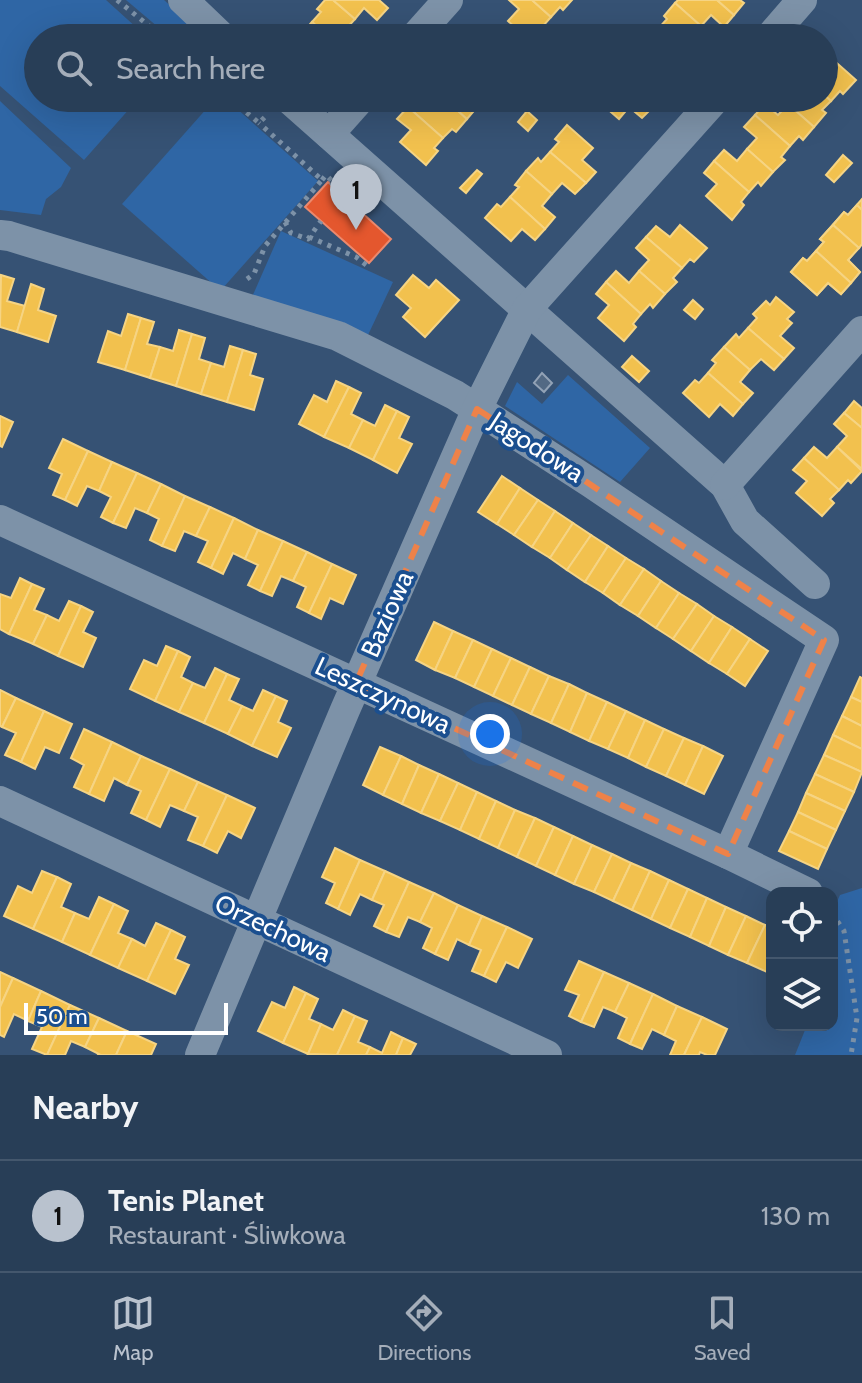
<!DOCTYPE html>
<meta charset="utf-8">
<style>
body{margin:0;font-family:Cabin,sans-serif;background:#344961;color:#f1f3f6}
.controls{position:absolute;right:24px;bottom:24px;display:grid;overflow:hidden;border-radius:16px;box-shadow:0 8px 32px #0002}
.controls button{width:72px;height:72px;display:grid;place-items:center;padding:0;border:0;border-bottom:2px solid #44576d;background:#283e57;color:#f1f3f6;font:40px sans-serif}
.scale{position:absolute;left:24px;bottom:20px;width:204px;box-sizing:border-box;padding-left:8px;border:4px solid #fff;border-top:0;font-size:22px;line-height:28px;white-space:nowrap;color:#fff;-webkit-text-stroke:6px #1b4f8f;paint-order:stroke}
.you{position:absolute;left:490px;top:734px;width:28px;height:28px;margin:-20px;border:6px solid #fff;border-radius:50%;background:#1a73e8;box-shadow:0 0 0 12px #1a73e833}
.badge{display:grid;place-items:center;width:52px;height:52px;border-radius:50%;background:#b9c2ce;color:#111;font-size:26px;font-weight:700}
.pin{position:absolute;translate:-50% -66px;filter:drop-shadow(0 2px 4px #0008)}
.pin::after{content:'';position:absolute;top:42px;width:28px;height:24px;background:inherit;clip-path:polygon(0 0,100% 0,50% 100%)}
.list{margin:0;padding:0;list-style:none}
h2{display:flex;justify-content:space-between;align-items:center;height:104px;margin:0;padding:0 32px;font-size:34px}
h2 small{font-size:26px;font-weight:400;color:#a5aeba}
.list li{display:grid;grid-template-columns:52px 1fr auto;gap:24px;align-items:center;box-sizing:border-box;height:112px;padding:0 32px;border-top:2px solid #44576d}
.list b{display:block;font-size:30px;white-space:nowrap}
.list p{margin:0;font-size:26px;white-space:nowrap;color:#a5aeba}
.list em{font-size:26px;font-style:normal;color:#a5aeba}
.icon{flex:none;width:44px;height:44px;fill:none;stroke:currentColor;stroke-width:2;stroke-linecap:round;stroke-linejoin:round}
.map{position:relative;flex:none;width:862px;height:1055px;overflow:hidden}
.search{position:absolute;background:#283e57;box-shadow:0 8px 32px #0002;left:24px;right:24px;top:24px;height:88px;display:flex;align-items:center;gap:20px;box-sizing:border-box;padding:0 28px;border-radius:44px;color:#a5aeba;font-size:30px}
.sheet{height:216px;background:#283e57}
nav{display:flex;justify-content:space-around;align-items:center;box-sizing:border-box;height:112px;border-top:2px solid #44576d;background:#283e57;font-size:22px;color:#a5aeba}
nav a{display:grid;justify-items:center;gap:4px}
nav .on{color:#b9c2ce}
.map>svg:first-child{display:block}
.green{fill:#2f66a5}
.homes{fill:#f2c14e;stroke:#f6d483;stroke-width:2}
.shops{fill:#e4572e;stroke:#ec896d;stroke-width:2}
.building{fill:#526984;stroke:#92a2b6;stroke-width:2}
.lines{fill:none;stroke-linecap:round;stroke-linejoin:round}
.path{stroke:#7d92a8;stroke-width:5;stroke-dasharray:4 6;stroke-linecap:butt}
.minor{stroke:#7d92a8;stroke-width:30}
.marked{fill:none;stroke:#ee8249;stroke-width:6;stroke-dasharray:16 10;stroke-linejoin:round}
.labels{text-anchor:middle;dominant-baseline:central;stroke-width:8;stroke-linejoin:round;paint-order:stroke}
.street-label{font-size:26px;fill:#fff;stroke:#1b4f8f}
</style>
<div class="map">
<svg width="862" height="1055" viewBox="0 0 862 1055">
<rect width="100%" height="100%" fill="#365274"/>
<g class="green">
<polygon points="0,0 106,0 148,38 38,38 38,98 139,98 84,160 0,86"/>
<polygon points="126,0 164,0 206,38 171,38"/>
<polygon points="216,98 225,98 318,181 222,289 215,286 122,204"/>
<polygon points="0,101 71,168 61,187 46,199 41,215 0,210"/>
<polygon points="281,231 393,282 368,335 252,297"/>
<polygon points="568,375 650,448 620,482 505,406 517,382 542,404"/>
<polygon points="862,888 862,1055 795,1055 805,1030 795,1025 832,1025 832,913 840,895"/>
</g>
<g class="homes">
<polygon points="325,0 333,0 355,19 345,30 354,38 330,38 312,22 321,12 317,9"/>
<polygon points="333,0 379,0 388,8 377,20 364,8 355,19"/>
<polygon points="509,0 532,0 551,17 542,27 546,30 539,38 527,38 508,21 519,9"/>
<polygon points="532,0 572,0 563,10 560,7 551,17"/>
<polygon points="678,0 717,0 734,15 724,27 711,15 701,26 675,3"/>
<polygon points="717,0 740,0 744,3 734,15"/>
<polygon points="675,3 701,26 691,38 668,38 658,29 667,19 664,16"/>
<polygon points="312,22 330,38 291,38 299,28 303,32"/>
<polygon points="830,57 856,80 843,94 840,91 831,101 824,95 824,63"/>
<polygon points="824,95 831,101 822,110 826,113 814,127 788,104 793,98 824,98"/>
<polygon points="416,98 422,98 431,107 439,98 444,98 467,119 456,132 452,129 443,138 408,107"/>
<polygon points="444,98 479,98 475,103 478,106 467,119"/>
<polygon points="539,98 559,98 549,109 538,99"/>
<polygon points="595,98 643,98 653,107 642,118 629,107 619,119"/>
<polygon points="765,104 778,115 788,104 814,127 803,140 799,136 790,146 755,115"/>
<polygon points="408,107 443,138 434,148 438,151 426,165 400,142 411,130 397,119"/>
<polygon points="527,111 537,120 528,131 518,122"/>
<polygon points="755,115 790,146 781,157 785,160 773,172 747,149 757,138 744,127"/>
<polygon points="567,125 593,148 582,160 596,172 586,183 550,152 559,142 555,139"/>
<polygon points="747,149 773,172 761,186 758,182 749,192 714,161 724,150 737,161"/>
<polygon points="550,152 586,183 575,194 562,183 552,194 526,171 538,158 541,162"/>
<polygon points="843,155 852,163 834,182 826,175"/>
<polygon points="714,161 749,192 741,202 744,205 732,220 706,196 717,184 704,173"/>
<polygon points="477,170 482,174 466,193 460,188"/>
<polygon points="526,171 552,194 542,206 555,217 545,229 510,197 519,187 515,185"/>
<polygon points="510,197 545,229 535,240 522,229 511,241 485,218 497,204 501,207"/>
<polygon points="862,199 862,244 848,260 860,272 841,294 828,283 817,295 791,272 803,258 807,261 824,242 820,239 844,212 848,215"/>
<polygon points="857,205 862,210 862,244 859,248 833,225 844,212 848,215"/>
<polygon points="680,225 707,248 694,262 690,259 682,268 646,237 656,226 670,237"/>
<polygon points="833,225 859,248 848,260 860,272 851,283 816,251 824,242 820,239"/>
<polygon points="646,237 682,268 673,278 677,282 665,294 639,271 649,260 636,248"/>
<polygon points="816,251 851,283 841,294 828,283 817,295 791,272 803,258 807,261"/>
<polygon points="616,271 629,283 639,271 665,294 653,308 650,304 641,314 606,282"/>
<polygon points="1,275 14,279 7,301 25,306 17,332 0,327"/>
<polygon points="413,275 429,288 436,280 459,300 425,337 403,317 411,308 396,295"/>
<polygon points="606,282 641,314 633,324 636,327 624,341 598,318 609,305 596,294"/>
<polygon points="31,284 44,289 38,310 56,316 48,342 17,332"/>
<polygon points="776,297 794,312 787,319 792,323 780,336 794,348 784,359 748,328 757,318 753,314 766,301 770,305"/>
<polygon points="693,300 703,309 695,319 684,310"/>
<polygon points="128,314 141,318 125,370 98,362 108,331 121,336"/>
<polygon points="141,318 154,322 147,344 160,347 150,378 125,370"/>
<polygon points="748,328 784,359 774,370 761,359 750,370 724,347 736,334 739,338"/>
<polygon points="179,330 192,334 176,386 150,378 160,347 173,351"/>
<polygon points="192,334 205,338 199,359 211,363 201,394 176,386"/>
<polygon points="230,346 243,350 227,402 201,394 211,363 224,367"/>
<polygon points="724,347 750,370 740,382 753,393 743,404 708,373 716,363 712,360"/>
<polygon points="243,350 256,354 250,375 263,379 254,410 227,402"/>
<polygon points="632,356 649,371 639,382 622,367"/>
<polygon points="708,373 743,404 733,416 720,404 709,417 683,393 695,380 699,383"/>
<polygon points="336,381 349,387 324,437 299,424 314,395 327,402"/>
<polygon points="349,387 361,393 351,414 363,420 349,448 324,437"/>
<polygon points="854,401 862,408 862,428 844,413"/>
<polygon points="385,405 397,411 373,460 349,448 363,420 375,426"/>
<polygon points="397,411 409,417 399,438 412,444 397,473 373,460"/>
<polygon points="844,413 862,428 862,469 837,447 847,436 834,424"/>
<polygon points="0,416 13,422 2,447 0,446"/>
<polygon points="63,439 88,451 65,500 53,495 62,474 49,468"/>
<polygon points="814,447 827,458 837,447 862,471 851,483 848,480 839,490 804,458"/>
<polygon points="88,451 112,462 99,491 87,486 77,506 65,500"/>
<polygon points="804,458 839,490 830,499 834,503 822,516 796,493 807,481 793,470"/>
<polygon points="112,462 137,473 113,523 101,517 111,497 99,491"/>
<polygon points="137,473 161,484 147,513 135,508 126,528 113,523"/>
<polygon points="502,476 520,488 497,524 478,512"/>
<polygon points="161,484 185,496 162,546 150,540 159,519 147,513"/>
<polygon points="520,488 538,500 514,535 497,524"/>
<polygon points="185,496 210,507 196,536 184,531 175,551 162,546"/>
<polygon points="538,500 555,511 532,547 514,535"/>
<polygon points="210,507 234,518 211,568 198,562 208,541 196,536"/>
<polygon points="555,511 573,523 550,558 532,547"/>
<polygon points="234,518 258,530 245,559 233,553 223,574 211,568"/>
<polygon points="573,523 591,535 567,570 550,558"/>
<polygon points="258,530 283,541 260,591 248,585 258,565 245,559"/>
<polygon points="591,535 608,546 585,582 567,570"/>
<polygon points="283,541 307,552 293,581 281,576 272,596 260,591"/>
<polygon points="608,546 626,558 603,593 585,582"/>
<polygon points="307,552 332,564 309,613 297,607 306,587 293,581"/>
<polygon points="626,558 644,569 620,605 603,593"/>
<polygon points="332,564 356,575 343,604 330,598 321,619 309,613"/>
<polygon points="644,569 661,581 638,616 620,605"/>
<polygon points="20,578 32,584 9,634 0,629 0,594 11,598"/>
<polygon points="661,581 679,593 656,628 638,616"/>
<polygon points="32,584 44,589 34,610 47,615 33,644 9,634"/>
<polygon points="679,593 697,604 673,639 656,628"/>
<polygon points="69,601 81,606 58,656 33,644 47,615 59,621"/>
<polygon points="697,604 714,616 691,651 673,639"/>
<polygon points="81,606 93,612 83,632 96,638 83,667 58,656"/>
<polygon points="714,616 732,627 709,663 691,651"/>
<polygon points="434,622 453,631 435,670 416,660"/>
<polygon points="732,627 750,639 727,674 709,663"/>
<polygon points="453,631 473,640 455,678 435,670"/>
<polygon points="750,639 768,651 745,686 727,674"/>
<polygon points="473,640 492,649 474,687 455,678"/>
<polygon points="166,646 178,651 155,701 130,689 144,660 157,666"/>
<polygon points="492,649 511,658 493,696 474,687"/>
<polygon points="178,651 190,657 181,677 193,683 179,712 155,701"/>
<polygon points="511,658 530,667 512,705 493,696"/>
<polygon points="530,667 549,676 531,714 512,705"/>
<polygon points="215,668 227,674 204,723 179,712 193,683 205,688"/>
<polygon points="227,674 239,679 229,700 242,706 228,734 204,723"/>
<polygon points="549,676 569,684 551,723 531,714"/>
<polygon points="860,677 862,678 862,702 851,697"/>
<polygon points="569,684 587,693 570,732 551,723"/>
<polygon points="0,690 16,698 2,727 0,726"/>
<polygon points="263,690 276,696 252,746 228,734 242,706 253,711"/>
<polygon points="587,693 607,702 589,741 570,732"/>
<polygon points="276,696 287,701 278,722 291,728 277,757 252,746"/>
<polygon points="851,697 862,702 862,726 842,716"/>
<polygon points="16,698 44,711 21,762 5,755 16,733 2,727"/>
<polygon points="607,702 626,711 608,749 589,741"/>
<polygon points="44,711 72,724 59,753 45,747 35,769 21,762"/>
<polygon points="626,711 645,720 628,758 608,749"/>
<polygon points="842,716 862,726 862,749 833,735"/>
<polygon points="645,720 664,729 646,767 628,758"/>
<polygon points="84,729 112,742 89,794 74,787 84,765 71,758"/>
<polygon points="664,729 684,738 666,776 646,767"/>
<polygon points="833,735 862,749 862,772 824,755"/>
<polygon points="684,738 703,746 685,785 666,776"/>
<polygon points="112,742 141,756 127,785 114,778 104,801 89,794"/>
<polygon points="703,746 723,756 704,794 685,785"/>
<polygon points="380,747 401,756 383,795 363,785"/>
<polygon points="824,755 862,772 854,792 815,774"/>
<polygon points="141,756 170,769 146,820 131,813 141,791 127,785"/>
<polygon points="401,756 419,765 402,804 383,795"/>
<polygon points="419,765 439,774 421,813 402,804"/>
<polygon points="170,769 198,782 184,811 170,805 160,827 146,820"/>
<polygon points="439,774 458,783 440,821 421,813"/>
<polygon points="815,774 854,792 845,811 806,793"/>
<polygon points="198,782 227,795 203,846 188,840 198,817 184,811"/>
<polygon points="458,783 477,792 460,830 440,821"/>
<polygon points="477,792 496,801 479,839 460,830"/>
<polygon points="806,793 845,811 836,830 798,812"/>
<polygon points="227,795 255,808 241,838 228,831 217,853 203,846"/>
<polygon points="496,801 515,810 498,848 479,839"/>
<polygon points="515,810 535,818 517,857 498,848"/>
<polygon points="798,812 836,830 827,849 789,831"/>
<polygon points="535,818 554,827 536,866 517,857"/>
<polygon points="554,827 573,836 555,875 536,866"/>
<polygon points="789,831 827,849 818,869 779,851"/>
<polygon points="573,836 592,845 574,884 555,875"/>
<polygon points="592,845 612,854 594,892 574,884"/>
<polygon points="335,848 360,860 338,909 326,903 335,883 322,877"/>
<polygon points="612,854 631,863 613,901 594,892"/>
<polygon points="360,860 385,871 372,900 360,894 350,915 338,909"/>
<polygon points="631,863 650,871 632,910 613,901"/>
<polygon points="42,871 57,877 33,929 4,916 18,886 32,893"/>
<polygon points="385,871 409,882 386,932 374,926 384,905 372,900"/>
<polygon points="650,871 669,880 651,919 632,910"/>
<polygon points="57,877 71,884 61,907 75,913 62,942 33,929"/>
<polygon points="669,880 688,889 670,928 651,919"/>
<polygon points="409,882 434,893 420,922 408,917 399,937 386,932"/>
<polygon points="688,889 707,898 690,937 670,928"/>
<polygon points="434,893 458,905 435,954 423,948 432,928 420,922"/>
<polygon points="99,897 114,904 90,955 62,942 75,913 89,919"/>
<polygon points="707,898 726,907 709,946 690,937"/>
<polygon points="114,904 128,911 118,933 132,939 118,968 90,955"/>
<polygon points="458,905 482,916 469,945 457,939 448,960 435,954"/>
<polygon points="726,907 746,916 728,955 709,946"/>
<polygon points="482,916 507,927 484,976 472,971 481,950 469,945"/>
<polygon points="746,916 765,925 747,963 728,955"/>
<polygon points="156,923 171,930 147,981 118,968 132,939 145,946"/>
<polygon points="765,925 772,928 772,962 767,972 747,963"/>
<polygon points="507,927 532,939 518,968 506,962 496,982 484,976"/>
<polygon points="171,930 185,937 175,959 189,965 175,994 147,981"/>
<polygon points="579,961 604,972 581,1022 569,1016 579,995 565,990"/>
<polygon points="0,972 13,978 0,1007"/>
<polygon points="604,972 629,983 615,1012 603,1007 594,1027 581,1022"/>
<polygon points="13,978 41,991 28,1021 14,1014 4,1037 0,1035 0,1007"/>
<polygon points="629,983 653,994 630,1044 618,1038 627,1018 615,1012"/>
<polygon points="294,987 306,993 283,1043 258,1031 272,1002 285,1008"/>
<polygon points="41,991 70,1005 47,1055 32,1049 42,1027 28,1021"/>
<polygon points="306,993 318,999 309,1019 321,1024 308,1054 283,1043"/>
<polygon points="653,994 677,1006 664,1035 652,1029 642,1049 630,1044"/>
<polygon points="70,1005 99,1018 85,1047 71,1041 65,1055 47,1055"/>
<polygon points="677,1006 702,1017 684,1055 670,1055 676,1041 664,1035"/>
<polygon points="343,1010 355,1016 337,1055 308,1054 321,1024 333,1030"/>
<polygon points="355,1016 367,1021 358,1042 370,1047 366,1055 337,1055"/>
<polygon points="702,1017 727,1029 715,1055 707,1055 700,1052 699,1055 684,1055"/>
<polygon points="99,1018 127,1031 116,1055 98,1055 99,1054 85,1047"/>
<polygon points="127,1031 156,1044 151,1055 116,1055"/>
<polygon points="391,1032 403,1038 396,1055 366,1055 370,1047 382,1053"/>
<polygon points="403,1038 416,1044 410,1055 396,1055"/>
</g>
<polygon class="shops" points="328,182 391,239 369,263 305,207"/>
<polygon class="building" points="542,373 552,383 544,392 534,383"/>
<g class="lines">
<g class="path">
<polyline points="117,0 164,38"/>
<polyline points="239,106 259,123 268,114"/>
<polyline points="322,180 326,175 334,183"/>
<polyline points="331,186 339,177"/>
<polyline points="285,222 291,233 308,239 321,221"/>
<polyline points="309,237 356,257 370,268"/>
<polyline points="247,279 254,274 265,246 322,180 259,123"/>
<polyline points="832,913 844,931 857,1018 851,1055"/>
</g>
<g class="minor">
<polyline points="183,0 223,38"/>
<polyline points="414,38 448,0"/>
<polyline points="769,38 802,0"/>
<polyline points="288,98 725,485 745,521 815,584"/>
<polyline points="329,134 361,98"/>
<polyline points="0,235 9,236 338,336 455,395 477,409 591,483 824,640 728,854"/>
<polyline points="725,485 862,331"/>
<polyline points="0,520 728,854 808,893"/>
<polyline points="0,801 547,1055"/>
<polyline points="200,1055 345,710 477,409 527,309 716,98"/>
</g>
</g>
<path class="marked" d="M477,409L824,640L728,854L356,683Z"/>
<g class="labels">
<g class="street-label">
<text transform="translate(537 447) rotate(33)">Jagodowa</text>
<text transform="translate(387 614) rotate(-66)">Baziowa</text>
<text transform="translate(383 695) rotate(25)">Leszczynowa</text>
<text transform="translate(273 928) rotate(25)">Orzechowa</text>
</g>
</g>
</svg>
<div class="controls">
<button><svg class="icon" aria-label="locate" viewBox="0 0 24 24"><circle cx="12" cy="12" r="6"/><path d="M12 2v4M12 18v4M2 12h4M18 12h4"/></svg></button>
<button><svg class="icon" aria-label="layers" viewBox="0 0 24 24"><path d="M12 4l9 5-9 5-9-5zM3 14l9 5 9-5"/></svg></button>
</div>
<div class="scale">50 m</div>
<div class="you"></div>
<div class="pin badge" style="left:356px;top:230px">1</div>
<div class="search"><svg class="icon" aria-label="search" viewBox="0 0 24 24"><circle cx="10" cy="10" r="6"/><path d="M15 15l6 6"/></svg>Search here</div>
</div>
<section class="sheet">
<h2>Nearby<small></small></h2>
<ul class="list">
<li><span class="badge">1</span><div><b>Tenis Planet</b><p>Restaurant · Śliwkowa</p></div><em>130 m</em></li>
</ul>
</section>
<nav>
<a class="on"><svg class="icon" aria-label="map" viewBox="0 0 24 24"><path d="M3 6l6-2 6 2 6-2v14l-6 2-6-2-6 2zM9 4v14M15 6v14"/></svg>Map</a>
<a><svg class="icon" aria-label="directions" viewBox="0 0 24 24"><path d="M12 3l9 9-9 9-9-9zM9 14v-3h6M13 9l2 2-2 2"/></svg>Directions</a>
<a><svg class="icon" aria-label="saved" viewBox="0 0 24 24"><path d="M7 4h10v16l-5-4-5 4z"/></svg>Saved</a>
</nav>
